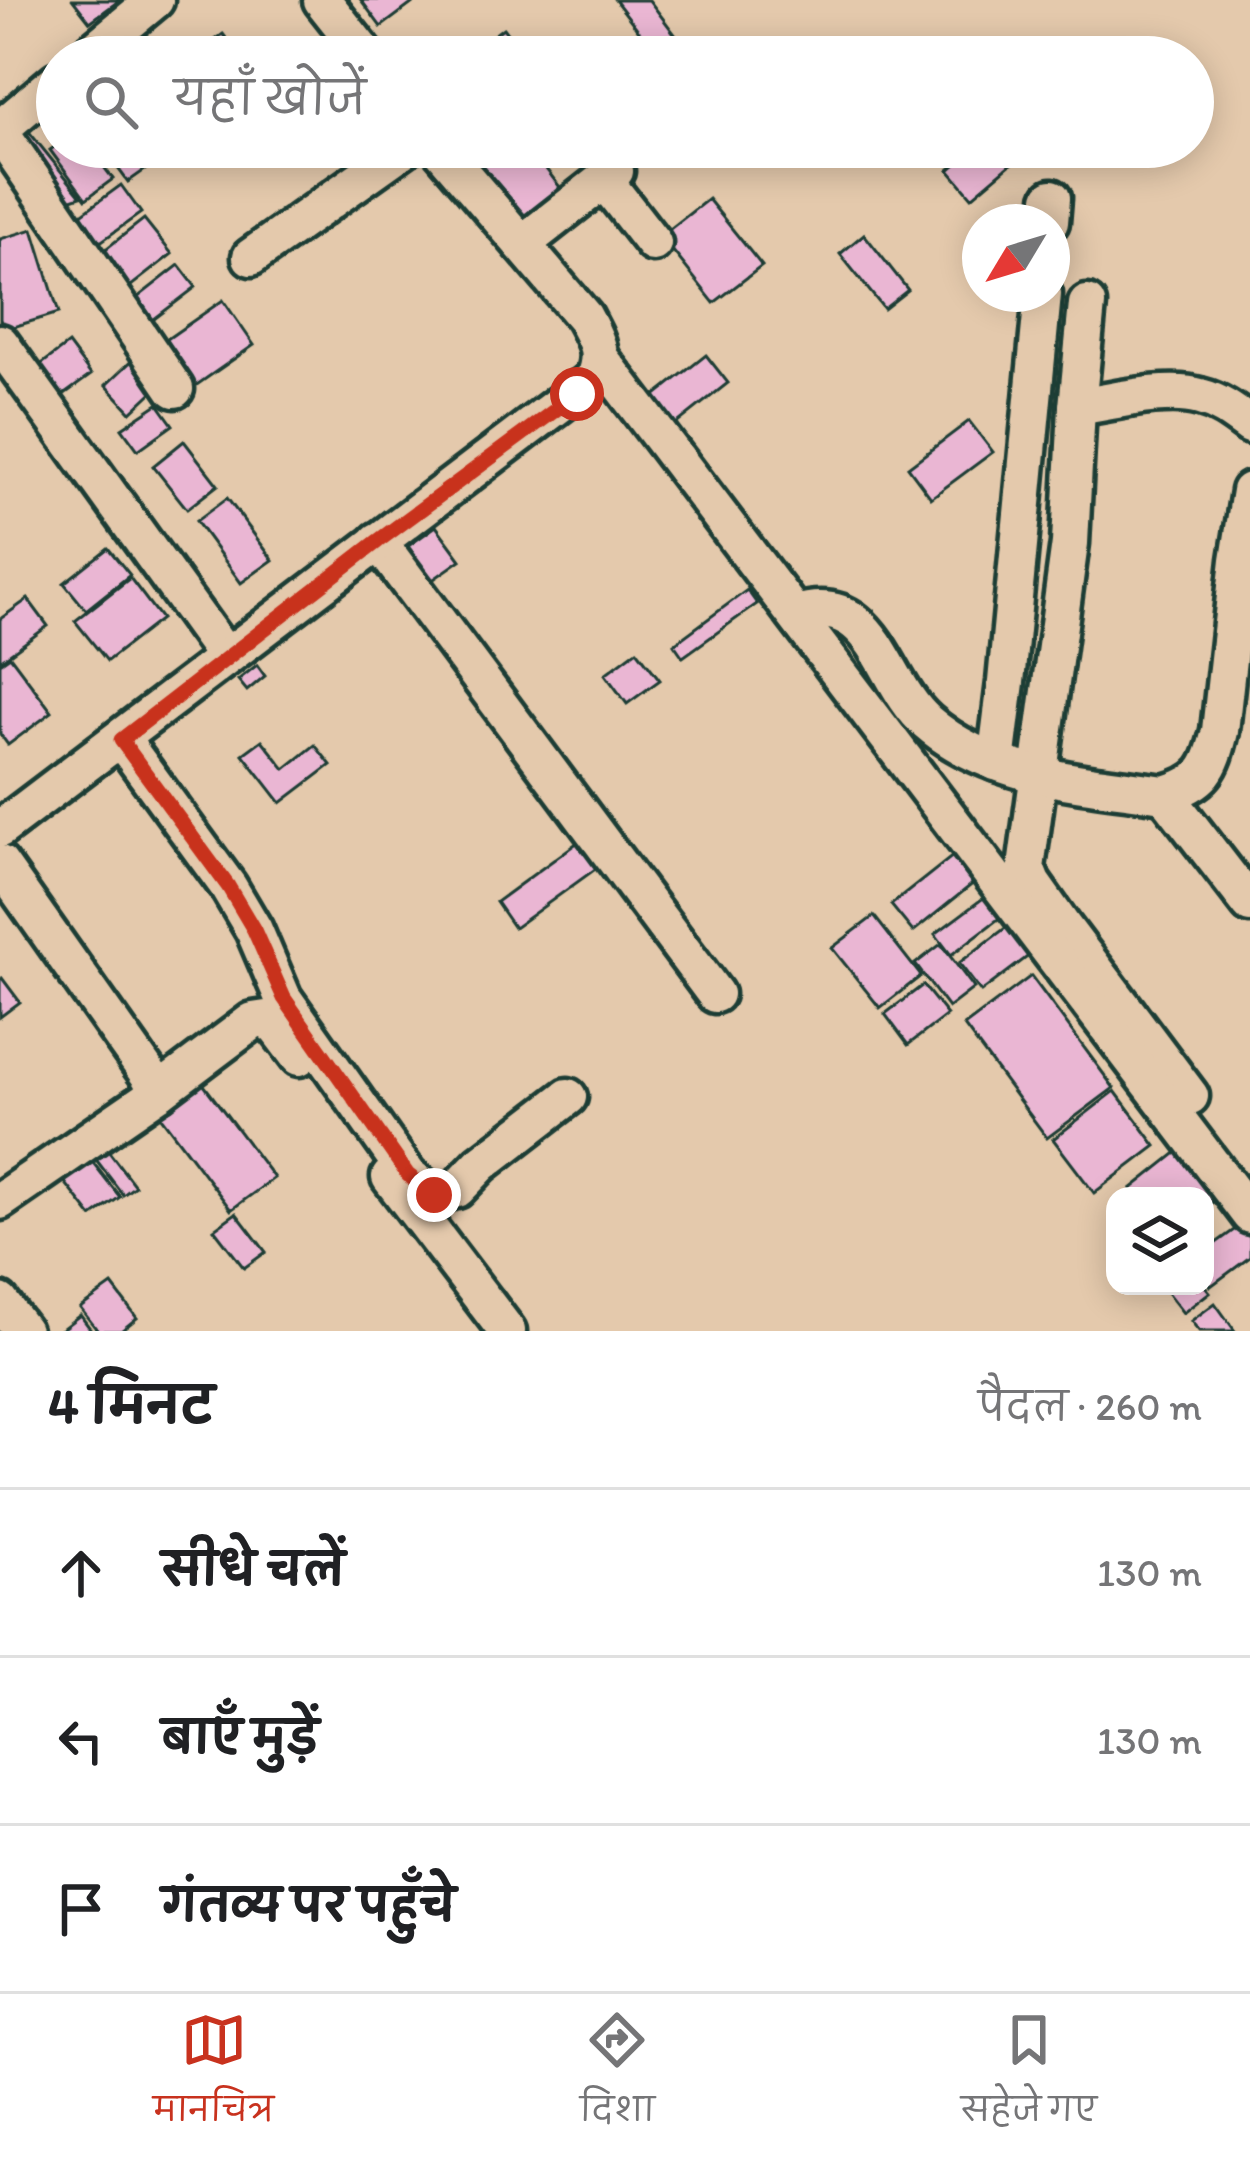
<!DOCTYPE html>
<html lang="hi">
<meta charset="utf-8">
<style>
body{margin:0;font-family:Itim,"Playpen Sans Deva",sans-serif;background:#f6f6f6;color:#202124}
.controls{position:absolute;right:36px;bottom:36px;display:grid;overflow:hidden;border-radius:24px;box-shadow:0 6px 30px #0003}
.controls button{width:108px;height:108px;display:grid;place-items:center;padding:0;border:0;border-bottom:3px solid #e0e0e0;background:#fff;color:#202124;font:60px sans-serif}
.compass{position:absolute;left:962px;top:204px;width:108px;height:108px;border-radius:50%;background:#fff;box-shadow:0 6px 30px #0003;rotate:232deg}
.stop{position:absolute;width:36px;height:36px;margin:-27px;border:9px solid #c8321e;border-radius:50%;background:#fff}
.stop.end{background:#c8321e;border-color:#fff;box-shadow:0 3px 12px #0008}
.list{margin:0;padding:0;list-style:none}
h2{display:flex;justify-content:space-between;align-items:center;height:156px;margin:0;padding:0 48px;font-size:51px}
h2 small{font-size:39px;font-weight:400;color:#757577}
.list li{display:grid;grid-template-columns:78px 1fr auto;gap:36px;align-items:center;box-sizing:border-box;height:168px;padding:0 48px;border-top:3px solid #e0e0e0}
.list b{display:block;font-size:45px;white-space:nowrap}
.list em{font-size:39px;font-style:normal;color:#757577}
.icon{flex:none;width:66px;height:66px;fill:none;stroke:currentColor;stroke-width:2;stroke-linecap:round;stroke-linejoin:round}
.map{position:relative;flex:none;width:1250px;height:1331px;overflow:hidden}
.search{position:absolute;background:#fff;box-shadow:0 6px 30px #0003;left:36px;right:36px;top:36px;height:132px;display:flex;align-items:center;gap:30px;box-sizing:border-box;padding:0 42px;border-radius:66px;color:#757577;font-size:45px}
.sheet{height:660px;background:#fff}
nav{display:flex;justify-content:space-around;align-items:center;box-sizing:border-box;height:168px;border-top:3px solid #e0e0e0;background:#fff;font-size:33px;color:#757577}
nav a{display:grid;justify-items:center;gap:6px}
nav .on{color:#c8321e}
.map>svg:first-child{display:block}
.building{fill:#eab6d3;stroke:#1f3d34;stroke-width:3}
.lines{fill:none;stroke-linecap:round;stroke-linejoin:round}
.minor-casing{stroke:#1f3d34;stroke-width:45}
.minor{stroke:#e4c9ac;stroke-width:36}
.route{stroke:#c8321e;stroke-width:15}
</style>
<div class="map">
<svg width="1250" height="1331" viewBox="0 0 1250 1331">
<rect width="100%" height="100%" fill="#e4c9ac"/>
<filter id="ink" filterUnits="userSpaceOnUse"><feTurbulence type="fractalNoise" baseFrequency=".00833" numOctaves="2"/><feDisplacementMap in="SourceGraphic" scale="24" xChannelSelector="R" yChannelSelector="G"/><feConvolveMatrix kernelMatrix="1 2 1 2 8 2 1 2 1" color-interpolation-filters="sRGB"/></filter>
<g filter="url(#ink)">
<g class="building">
<polygon points="73,0 120,0 90,22"/>
<polygon points="361,0 417,0 381,27"/>
<polygon points="615,0 649,0 692,57 659,57"/>
<polygon points="503,28 520,51 512,57 464,57"/>
<polygon points="223,34 240,57 192,57"/>
<polygon points="22,123 81,196 69,200 14,130"/>
<polygon points="57,145 89,147 113,179 86,199 50,150"/>
<polygon points="113,147 138,147 152,165 128,182 106,152"/>
<polygon points="460,147 529,147 563,191 518,225"/>
<polygon points="594,147 621,147 605,160"/>
<polygon points="976,147 1031,147 972,197 949,170"/>
<polygon points="121,185 141,213 99,243 80,215"/>
<polygon points="708,199 762,266 714,303 661,236"/>
<polygon points="144,219 172,254 126,290 98,255"/>
<polygon points="33,229 59,313 3,330 0,319 0,239"/>
<polygon points="864,234 908,290 884,309 840,254"/>
<polygon points="179,265 196,287 145,326 128,305"/>
<polygon points="223,300 254,345 191,389 160,344"/>
<polygon points="68,344 91,375 62,396 39,366"/>
<polygon points="140,353 165,380 131,412 106,385"/>
<polygon points="706,355 728,383 670,429 648,401"/>
<polygon points="158,404 173,425 138,450 122,428"/>
<polygon points="969,421 993,452 931,498 908,467"/>
<polygon points="184,441 218,485 187,509 153,466"/>
<polygon points="227,498 273,560 241,583 196,521"/>
<polygon points="436,526 461,560 424,586 400,552"/>
<polygon points="108,548 130,575 86,610 64,583"/>
<polygon points="130,578 161,619 107,661 75,621"/>
<polygon points="747,590 757,604 683,657 674,644"/>
<polygon points="28,599 48,626 0,661 0,619"/>
<polygon points="637,650 660,680 627,704 605,674"/>
<polygon points="10,656 52,712 8,745 0,734 0,663"/>
<polygon points="257,665 265,676 247,691 238,680"/>
<polygon points="262,740 285,769 315,745 331,765 281,803 243,754"/>
<polygon points="582,839 601,865 514,928 496,902"/>
<polygon points="954,855 975,882 913,932 891,905"/>
<polygon points="986,896 1001,917 951,955 935,934"/>
<polygon points="874,916 921,976 880,1008 832,948"/>
<polygon points="1008,926 1030,955 981,992 959,963"/>
<polygon points="941,944 974,988 948,1008 915,964"/>
<polygon points="1031,976 1114,1088 1047,1138 964,1026"/>
<polygon points="2,978 20,1002 0,1017 0,979"/>
<polygon points="923,985 947,1015 908,1045 885,1014"/>
<polygon points="201,1081 274,1178 231,1210 158,1113"/>
<polygon points="1115,1091 1156,1146 1094,1193 1053,1139"/>
<polygon points="103,1144 135,1186 123,1195 91,1153"/>
<polygon points="1180,1150 1219,1197 1205,1208 1205,1196 1137,1196 1131,1189"/>
<polygon points="87,1155 120,1197 92,1217 60,1176"/>
<polygon points="236,1213 266,1252 244,1268 214,1229"/>
<polygon points="1241,1225 1250,1238 1250,1257 1211,1286 1205,1278 1205,1251"/>
<polygon points="112,1285 137,1318 121,1331 98,1331 80,1308"/>
<polygon points="1162,1286 1205,1286 1210,1292 1183,1313"/>
<polygon points="1215,1303 1235,1331 1199,1331 1191,1321"/>
<polygon points="80,1315 92,1331 59,1331"/>
</g>
<g class="lines">
<defs>
<g id="minor">
<polyline points="322,0 367,57"/>
<polyline points="86,57 155,0"/>
<polyline points="0,129 57,81"/>
<polyline points="0,132 175,389"/>
<polyline points="604,180 653,243"/>
<polyline points="1050,222 1052,198"/>
<polyline points="522,244 615,171"/>
<polyline points="251,257 406,147"/>
<polyline points="1087,304 1077,407 1070,543 1026,868 1032,883 1063,927 1190,1096"/>
<polyline points="0,343 226,657"/>
<polyline points="601,359 1250,1215"/>
<path d="M1077,407C1111,402 1167,387 1200,397C1220,402 1234,413 1250,425"/>
<polyline points="378,541 715,994"/>
<path d="M796,614C876,590 881,682 927,722C991,778 1085,783 1165,794C1204,783 1211,769 1220,731L1239,560L1250,491"/>
<polyline points="121,739 228,886 254,930 283,998 408,1175 433,1195 457,1189 481,1164 568,1097"/>
<polyline points="996,762 1006,682 1043,294"/>
<polyline points="1165,794 1250,904"/>
<path d="M0,829L594,378C604,351 597,342 584,317L439,147"/>
<polyline points="0,864 160,1091"/>
<polyline points="390,1177 507,1331"/>
<polyline points="0,1201 160,1091 253,1021 266,1019 277,1028 299,1057"/>
<polyline points="0,1302 22,1331"/>
</g>
</defs>
<use href="#minor" class="minor-casing"/>
<use href="#minor" class="minor"/>
</g>
</g>
<g class="lines" filter="url(#ink)">
<polyline class="route" points="434,1195 408,1175 284,998 254,930 228,886 121,740 378,541 577,394"/>
</g>
</svg>
<div class="controls">
<button><svg class="icon" aria-label="layers" viewBox="0 0 24 24"><path d="M12 4l9 5-9 5-9-5zM3 14l9 5 9-5"/></svg></button>
</div>
<svg class="compass" viewBox="-18 -18 36 36"><path d="M0-13l5 13h-10z" fill="#e53935"/><path d="M0 13l5-13h-10z" fill="#757577"/></svg>
<div class="stop" style="left:577px;top:394px"></div>
<div class="stop end" style="left:434px;top:1195px"></div>
<div class="search"><svg class="icon" aria-label="search" viewBox="0 0 24 24"><circle cx="10" cy="10" r="6"/><path d="M15 15l6 6"/></svg>यहाँ खोजें</div>
</div>
<section class="sheet">
<h2>4 मिनट<small>पैदल · 260 m</small></h2>
<ul class="list">
<li><svg class="icon" aria-label="ahead" viewBox="0 0 24 24"><path d="M12 20V5M6 11l6-6 6 6"/></svg><div><b>सीधे चलें</b></div><em>130 m</em></li>
<li><svg class="icon" aria-label="left" viewBox="0 0 24 24"><path d="M17 20v-9H6M10 6l-5 5 5 5"/></svg><div><b>बाएँ मुड़ें</b></div><em>130 m</em></li>
<li><svg class="icon" aria-label="arrive" viewBox="0 0 24 24"><path d="M6 21V4h12l-3 4 3 4H6"/></svg><div><b>गंतव्य पर पहुँचे</b></div></li>
</ul>
</section>
<nav>
<a class="on"><svg class="icon" aria-label="map" viewBox="0 0 24 24"><path d="M3 6l6-2 6 2 6-2v14l-6 2-6-2-6 2zM9 4v14M15 6v14"/></svg>मानचित्र</a>
<a><svg class="icon" aria-label="directions" viewBox="0 0 24 24"><path d="M12 3l9 9-9 9-9-9zM9 14v-3h6M13 9l2 2-2 2"/></svg>दिशा</a>
<a><svg class="icon" aria-label="saved" viewBox="0 0 24 24"><path d="M7 4h10v16l-5-4-5 4z"/></svg>सहेजे गए</a>
</nav>
